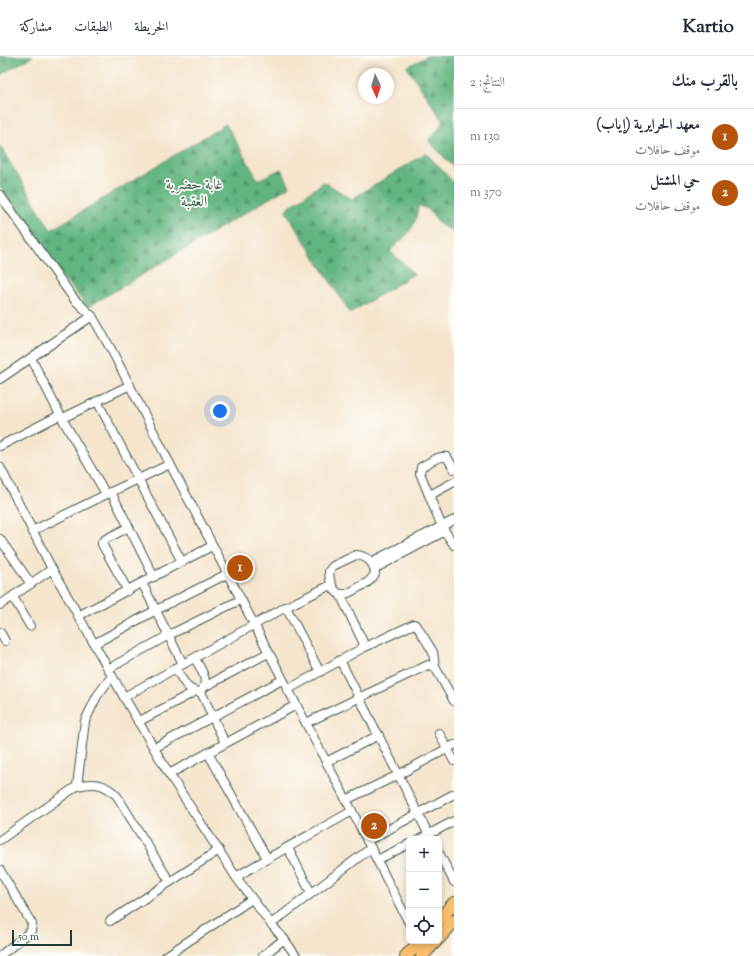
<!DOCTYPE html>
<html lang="ar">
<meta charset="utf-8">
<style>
body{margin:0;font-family:"Sorts Mill Goudy",Amiri,serif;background:#f6f6f7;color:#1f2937;direction:rtl}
.controls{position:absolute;right:12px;bottom:12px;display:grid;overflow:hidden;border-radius:6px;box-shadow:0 2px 6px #0003}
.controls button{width:36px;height:36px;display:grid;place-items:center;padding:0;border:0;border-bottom:1px solid #e0e1e3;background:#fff;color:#1f2937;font:20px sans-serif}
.compass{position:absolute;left:358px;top:12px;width:36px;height:36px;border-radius:50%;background:#fff;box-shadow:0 2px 6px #0003;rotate:176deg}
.scale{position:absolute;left:12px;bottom:10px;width:60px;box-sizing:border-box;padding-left:4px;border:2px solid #1f3d34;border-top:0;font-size:11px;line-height:14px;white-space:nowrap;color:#1f3d34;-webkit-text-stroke:3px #fdfcf7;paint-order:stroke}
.you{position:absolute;left:220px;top:355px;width:14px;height:14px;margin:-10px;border:3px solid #fff;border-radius:50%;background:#1a73e8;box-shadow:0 0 0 6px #1a73e833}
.badge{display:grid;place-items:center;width:26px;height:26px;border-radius:50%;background:#b45309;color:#fff;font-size:13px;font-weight:700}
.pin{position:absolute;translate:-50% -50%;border:2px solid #fff;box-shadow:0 1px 4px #0006}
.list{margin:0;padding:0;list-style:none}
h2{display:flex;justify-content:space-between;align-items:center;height:52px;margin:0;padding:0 16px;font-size:17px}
h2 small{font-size:13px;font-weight:400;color:#747a83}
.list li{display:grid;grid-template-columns:26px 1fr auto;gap:12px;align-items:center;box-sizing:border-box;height:56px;padding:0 16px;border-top:1px solid #e0e1e3}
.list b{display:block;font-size:15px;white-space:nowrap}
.list p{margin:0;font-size:13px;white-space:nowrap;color:#747a83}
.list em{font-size:13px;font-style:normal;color:#747a83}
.icon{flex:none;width:22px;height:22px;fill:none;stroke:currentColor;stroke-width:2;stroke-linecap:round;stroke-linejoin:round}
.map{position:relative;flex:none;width:454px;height:900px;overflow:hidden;direction:ltr}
header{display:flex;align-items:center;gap:24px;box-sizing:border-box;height:56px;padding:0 20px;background:#fff;border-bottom:1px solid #e0e1e3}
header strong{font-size:19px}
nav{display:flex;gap:22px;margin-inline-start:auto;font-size:14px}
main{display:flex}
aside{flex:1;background:#fff}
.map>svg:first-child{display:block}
.forest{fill:url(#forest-firs);stroke:#40795a}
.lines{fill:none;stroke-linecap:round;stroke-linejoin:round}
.minor-casing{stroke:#3f564b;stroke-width:10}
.highway-casing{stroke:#3f564b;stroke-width:14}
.minor{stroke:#fff;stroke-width:8}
.highway{stroke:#fabe6d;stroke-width:12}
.labels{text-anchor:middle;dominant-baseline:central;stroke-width:3.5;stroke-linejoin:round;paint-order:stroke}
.park-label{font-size:15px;fill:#36624d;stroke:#fdfcf7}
</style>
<header>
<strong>Kartio</strong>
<nav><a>الخريطة</a><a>الطبقات</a><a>مشاركة</a></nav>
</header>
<main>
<aside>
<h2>بالقرب منك<small>النتائج: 2</small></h2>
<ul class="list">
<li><span class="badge">1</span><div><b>معهد الحرايرية (إياب)</b><p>موقف حافلات</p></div><em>130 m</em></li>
<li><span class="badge">2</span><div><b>حي المشتل</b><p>موقف حافلات</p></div><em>370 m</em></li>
</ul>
</aside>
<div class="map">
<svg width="454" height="900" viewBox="0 0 454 900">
<defs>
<pattern id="forest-firs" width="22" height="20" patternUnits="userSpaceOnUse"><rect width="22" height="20" fill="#62b581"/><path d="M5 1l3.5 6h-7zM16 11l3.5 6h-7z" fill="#50946a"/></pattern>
</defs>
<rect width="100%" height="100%" fill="#fdfcf7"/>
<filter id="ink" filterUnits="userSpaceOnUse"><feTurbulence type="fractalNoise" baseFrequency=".025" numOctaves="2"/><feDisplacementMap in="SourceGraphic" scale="8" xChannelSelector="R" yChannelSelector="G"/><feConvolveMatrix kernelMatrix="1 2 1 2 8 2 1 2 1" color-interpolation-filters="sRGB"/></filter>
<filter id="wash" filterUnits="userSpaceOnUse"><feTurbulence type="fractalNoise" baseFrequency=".012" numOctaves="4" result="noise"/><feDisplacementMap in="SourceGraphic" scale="16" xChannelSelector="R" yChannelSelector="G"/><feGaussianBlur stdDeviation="0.9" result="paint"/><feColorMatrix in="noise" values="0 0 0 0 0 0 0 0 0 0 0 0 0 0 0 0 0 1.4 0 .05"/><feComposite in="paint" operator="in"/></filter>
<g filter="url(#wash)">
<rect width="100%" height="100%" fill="#f5e5cd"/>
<g class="forest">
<polygon points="0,0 33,0 0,19"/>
<polygon points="427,0 454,0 454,112 428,84 438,74 443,65 407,11"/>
<polygon points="226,68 258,124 281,113 290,130 88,251 51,208 0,130 0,90 51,174"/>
<path d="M426,97L454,127V174L453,175L441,169L428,153L418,149C416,174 407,178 390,195L414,218L350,257L285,154L324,126L352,143Z"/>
</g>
</g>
<g filter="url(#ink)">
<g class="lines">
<defs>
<g id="minor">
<polyline points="0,139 74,243 92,260 112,295 170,408 352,755 409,867"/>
<polyline points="31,302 60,359 106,438"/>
<polyline points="0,323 92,260"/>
<polyline points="97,345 182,506"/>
<polyline points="63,362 130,329"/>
<polyline points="0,390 60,359"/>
<polyline points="0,411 52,513 124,641 169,718 236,821 271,868 284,883 296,900"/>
<path d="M454,413L447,401C438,399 429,407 421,411L420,417L442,471L454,489"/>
<polyline points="111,436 154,521"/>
<polyline points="430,439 454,426"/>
<polyline points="32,475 111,436 170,408"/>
<polyline points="0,483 31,528"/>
<path d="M356,499C367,500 374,506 375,518C369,527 365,528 356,533C352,535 348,538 344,538C333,540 329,523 329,515L333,510Z"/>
<polyline points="371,506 454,464"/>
<polyline points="374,513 445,475"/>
<polyline points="142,527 183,608"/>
<polyline points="128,535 102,488 102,486 104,484 129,471"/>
<polyline points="13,541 30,570"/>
<polyline points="0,549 52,513"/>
<polyline points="286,551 320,616"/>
<polyline points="78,560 212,490"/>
<polyline points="0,576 5,585"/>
<polyline points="94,588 156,554 227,518"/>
<polyline points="361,593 414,568 417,570 433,596 435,611"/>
<polyline points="340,604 431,783"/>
<path d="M175,612C183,623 186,636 201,636C210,623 201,615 195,602"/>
<polyline points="108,613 169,579 240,544"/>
<polyline points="206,630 268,597"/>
<polyline points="287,634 361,593 364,588 340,538"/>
<polyline points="201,636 225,687"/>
<polyline points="124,641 286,551 331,529"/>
<polyline points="138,666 194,636"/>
<polyline points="306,667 428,609 435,611 454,645"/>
<polyline points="439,677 454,705"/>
<polyline points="154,692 282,624"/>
<polyline points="208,697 267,802"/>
<polyline points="326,706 379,679"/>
<polyline points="169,718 296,649"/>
<polyline points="77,730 85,665 97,640 112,620"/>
<polyline points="346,744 398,719 454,689"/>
<polyline points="420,783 454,765"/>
<path d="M0,784L77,730C95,726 104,727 117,740L170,826"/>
<polyline points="367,785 454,738"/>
<polyline points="288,792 311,837"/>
<polyline points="439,797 454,826"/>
<polyline points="377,804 409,788"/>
<polyline points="0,814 32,868 31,875 1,899"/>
<path d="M236,821C274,798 314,777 352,755"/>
<polyline points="110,865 219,794"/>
<polyline points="271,868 371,792"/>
<polyline points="166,900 252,843"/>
<polyline points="263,900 284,883"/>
</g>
<g id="highway">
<polyline points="439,864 454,847"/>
<polyline points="439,882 454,865"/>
<polyline points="406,900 421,885"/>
<polyline points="422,900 436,885"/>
</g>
</defs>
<use href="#minor" class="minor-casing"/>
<use href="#highway" class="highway-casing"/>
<use href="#minor" class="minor"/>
<use href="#highway" class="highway"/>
</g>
</g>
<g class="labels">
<g class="park-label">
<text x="194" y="129">غابة حضرية<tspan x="194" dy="17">العقبة</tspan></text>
</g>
</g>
</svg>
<div class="controls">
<button>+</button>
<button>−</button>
<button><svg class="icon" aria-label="locate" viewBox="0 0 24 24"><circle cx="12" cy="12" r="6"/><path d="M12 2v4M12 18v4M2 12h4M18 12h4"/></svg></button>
</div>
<svg class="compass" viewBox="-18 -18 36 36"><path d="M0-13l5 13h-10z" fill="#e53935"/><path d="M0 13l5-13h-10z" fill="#747a83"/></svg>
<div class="scale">50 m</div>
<div class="you"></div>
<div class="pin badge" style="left:240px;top:512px">1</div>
<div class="pin badge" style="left:374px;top:770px">2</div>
</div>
</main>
